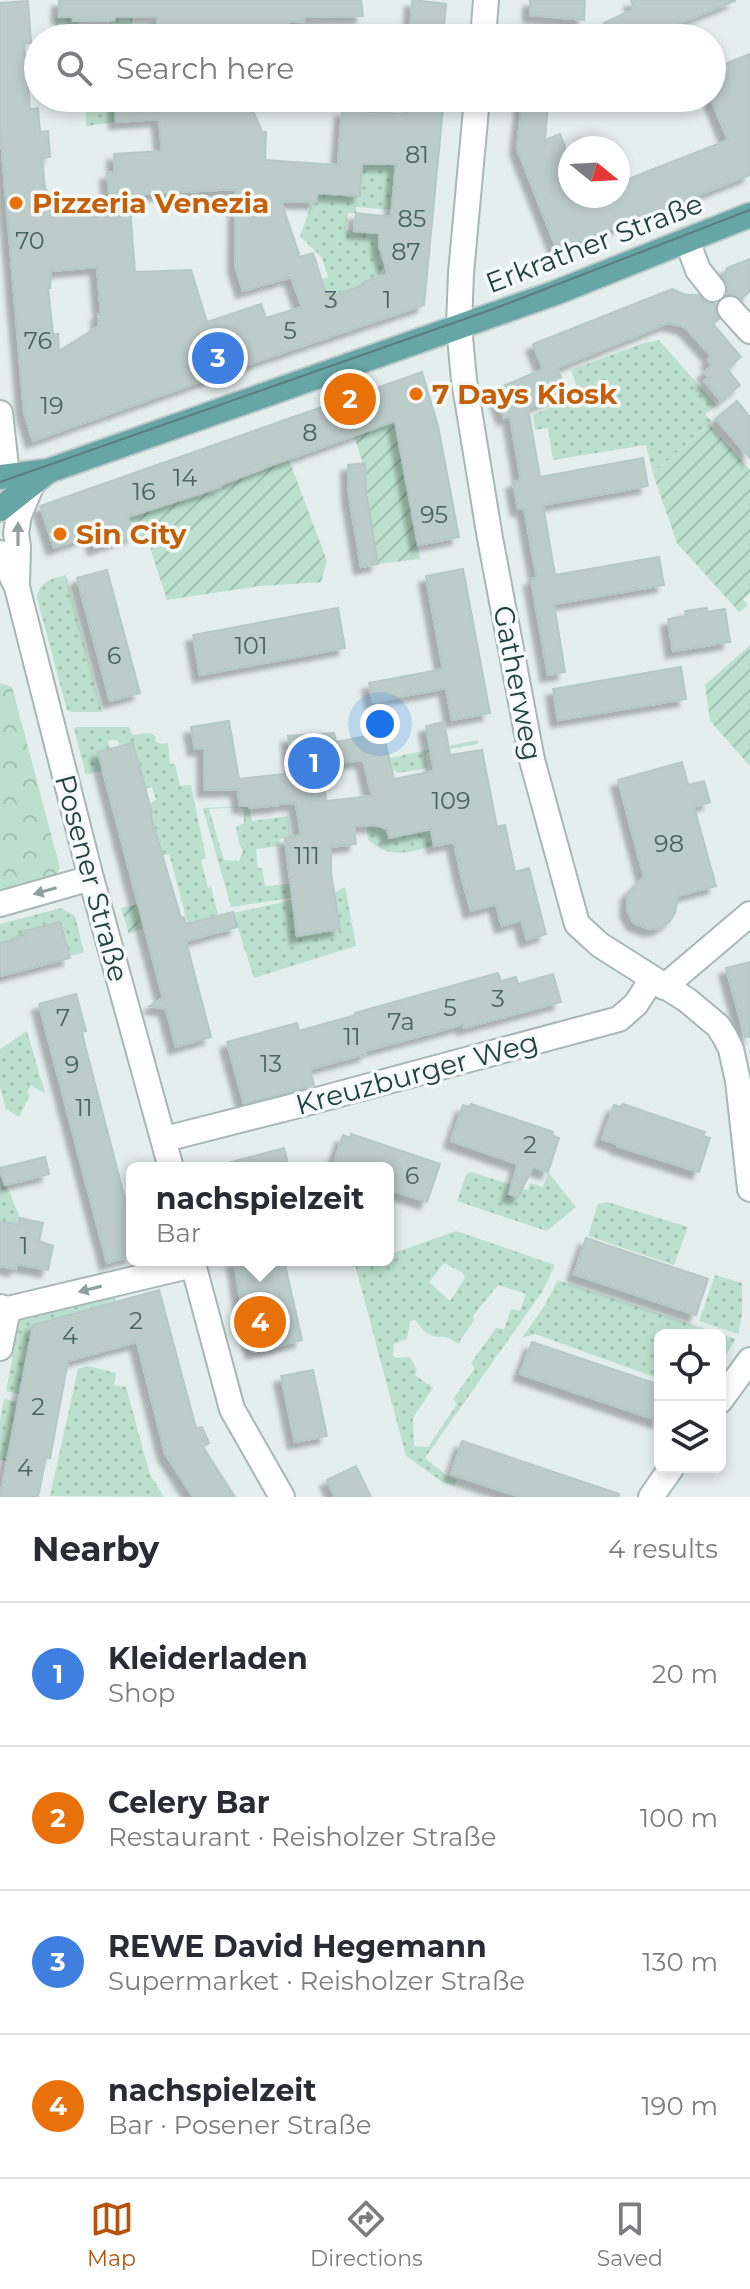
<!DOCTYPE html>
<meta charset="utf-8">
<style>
body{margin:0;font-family:Montserrat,sans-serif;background:#f2f2f3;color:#2b2b33}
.controls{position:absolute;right:24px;bottom:24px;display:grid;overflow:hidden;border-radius:12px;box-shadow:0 4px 12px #0003}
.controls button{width:72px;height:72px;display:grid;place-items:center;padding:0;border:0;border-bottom:2px solid #e1e1e2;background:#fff;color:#2b2b33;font:40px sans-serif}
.compass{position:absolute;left:558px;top:136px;width:72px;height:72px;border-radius:50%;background:#fff;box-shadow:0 4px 12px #0003;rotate:108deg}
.you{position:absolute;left:380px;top:724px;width:28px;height:28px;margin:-20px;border:6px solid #fff;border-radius:50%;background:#1a73e8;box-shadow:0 0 0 12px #1a73e833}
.badge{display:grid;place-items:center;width:52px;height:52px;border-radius:50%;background:#b45309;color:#fff;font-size:26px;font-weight:700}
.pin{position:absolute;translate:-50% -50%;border:4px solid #fff;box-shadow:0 2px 8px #0006}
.popup{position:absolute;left:126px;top:1162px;width:268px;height:104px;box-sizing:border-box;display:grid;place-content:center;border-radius:12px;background:#fff;filter:drop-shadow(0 2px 6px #0005);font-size:26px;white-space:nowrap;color:#7c7c81}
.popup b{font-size:30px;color:#2b2b33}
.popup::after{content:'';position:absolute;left:50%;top:100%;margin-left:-16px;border:16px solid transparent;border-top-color:#fff}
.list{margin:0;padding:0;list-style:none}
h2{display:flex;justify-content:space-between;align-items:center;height:104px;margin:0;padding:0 32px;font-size:34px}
h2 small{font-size:26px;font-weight:400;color:#7c7c81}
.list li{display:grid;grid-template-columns:52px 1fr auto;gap:24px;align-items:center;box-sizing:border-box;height:144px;padding:0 32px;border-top:2px solid #e1e1e2}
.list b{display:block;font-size:30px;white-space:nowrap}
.list p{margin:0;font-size:26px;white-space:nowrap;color:#7c7c81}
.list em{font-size:26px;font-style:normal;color:#7c7c81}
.icon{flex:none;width:44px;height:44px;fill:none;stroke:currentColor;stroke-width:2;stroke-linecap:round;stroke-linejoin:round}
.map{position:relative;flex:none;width:750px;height:1497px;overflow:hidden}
.search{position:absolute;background:#fff;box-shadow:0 4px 12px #0003;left:24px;right:24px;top:24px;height:88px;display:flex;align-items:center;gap:20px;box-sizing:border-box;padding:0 28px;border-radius:44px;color:#7c7c81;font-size:30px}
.sheet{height:680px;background:#fff}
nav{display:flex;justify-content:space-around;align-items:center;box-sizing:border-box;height:112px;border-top:2px solid #e1e1e2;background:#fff;font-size:22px;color:#7c7c81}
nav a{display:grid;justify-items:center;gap:4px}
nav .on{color:#b45309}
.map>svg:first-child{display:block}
.grass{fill:url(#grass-dots);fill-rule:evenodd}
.park{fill:url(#park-crowns)}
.garden{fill:url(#garden-furrows)}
.building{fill:#bcccc9;stroke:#b6c8c6;stroke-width:2;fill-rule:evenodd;filter:url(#shadow)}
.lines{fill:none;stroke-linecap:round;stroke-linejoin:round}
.minor-casing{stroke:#a6b7b5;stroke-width:28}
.primary-casing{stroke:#c1caca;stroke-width:28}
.minor{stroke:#fff;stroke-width:24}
.primary{stroke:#66a6a6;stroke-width:24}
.tram{stroke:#5d7d7c;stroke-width:2}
.oneway{fill:#90a0a0}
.food-dot{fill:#e8710a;stroke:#f5faf9;stroke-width:3}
.labels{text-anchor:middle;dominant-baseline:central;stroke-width:7;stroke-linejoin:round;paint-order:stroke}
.number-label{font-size:24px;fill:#486463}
.food-label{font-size:28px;font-weight:bold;fill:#c56008;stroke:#f5faf9;text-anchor:start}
.street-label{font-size:28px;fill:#224141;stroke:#f5faf9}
</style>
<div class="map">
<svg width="750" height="1497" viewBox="0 0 750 1497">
<defs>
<pattern id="grass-dots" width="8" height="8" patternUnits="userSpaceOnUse" patternTransform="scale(2)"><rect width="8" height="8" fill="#bce0cf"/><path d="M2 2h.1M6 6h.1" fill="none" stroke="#a1c1b3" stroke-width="1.8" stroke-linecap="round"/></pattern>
<pattern id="park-crowns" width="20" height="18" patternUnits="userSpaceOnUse" patternTransform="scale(2)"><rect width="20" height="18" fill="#bce0cf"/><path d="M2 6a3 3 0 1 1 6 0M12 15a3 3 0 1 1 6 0" fill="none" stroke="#a1c1b3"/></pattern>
<pattern id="garden-furrows" width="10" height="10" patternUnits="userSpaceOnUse" patternTransform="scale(2)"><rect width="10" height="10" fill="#bce0cf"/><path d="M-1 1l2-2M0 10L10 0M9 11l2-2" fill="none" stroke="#a1c1b3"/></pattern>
<filter id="shadow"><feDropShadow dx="-7" dy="7" stdDeviation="2" flood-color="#0004"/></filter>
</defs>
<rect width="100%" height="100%" fill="#e4eeec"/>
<g class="grass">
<polygon points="71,17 72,22 79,22 79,30 92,30 93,38 56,38 55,18"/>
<polygon points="116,17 132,17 133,38 97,38 96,30 109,29 109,21 116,21"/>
<polygon points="55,98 115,98 116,122 86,126 86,106 56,109"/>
<path d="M362,161L396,164L392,210L356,207V213H348L346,230L379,233V245L383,246L382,256L385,266C375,284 354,289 335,295L334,292L326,294L322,279L328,277L322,258L300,236L312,202L316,201L317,192L359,196Z"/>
<polygon points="659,340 716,405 705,415 712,421 653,474 646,445 553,460 548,428 535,430 533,415 580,395 571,370 641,344"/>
<path d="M66,575L102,712H72L67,710L37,598C39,581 52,579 66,575Z"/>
<polygon points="77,727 129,727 132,735 151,733 156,737 155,741 162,744 168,743 170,764 175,764 180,786 191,785 206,858 201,860 208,888 211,887 218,915 188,924 169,854 162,856 140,817 152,813 150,803 156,800 152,787 146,788 133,743 120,747 117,739 108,741 110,749 98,753 103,770 86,775 74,729"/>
<polygon points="478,740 478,744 426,753 427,768 398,773 390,767 389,758"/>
<path d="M249,806L252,821L288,816L291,837L279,839L280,846L256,849L258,868H262L265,886L301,883L305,896L231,907L203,808ZM239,807L244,810V823L236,827L239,844L243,851L239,861L224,860L209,809Z"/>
<path d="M372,820L387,829L389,838L431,829L434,846C407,852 391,860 368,840L367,828Z"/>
<polygon points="345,887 356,946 254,978 233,913 293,900 297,936 339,929 334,893"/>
<polygon points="61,908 75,916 84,953 69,956 60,922 25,931 26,936 0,943 0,924"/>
<polygon points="27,1031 45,1093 31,1086 27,1092 30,1095 19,1117 6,1109 0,1087 0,1049"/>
<polygon points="471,1172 528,1190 530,1183 543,1187 548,1172 576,1207 547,1231 457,1201 466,1175"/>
<polygon points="0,1177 3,1177 20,1218 19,1225 0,1221"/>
<polygon points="607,1202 688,1227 674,1265 588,1236 598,1204"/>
<path d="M456,1231L555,1265L542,1292L425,1458L446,1475L457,1480L454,1486L441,1481L406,1456L355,1265L375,1260H388V1255ZM444,1263L463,1273L465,1278L450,1301L429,1282ZM498,1285L526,1294L520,1311L511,1309L504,1329L496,1328L471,1363L475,1368L453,1399L457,1404L428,1447L414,1446L413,1418L433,1388L415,1375L417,1370L410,1357L396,1358L393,1356L394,1344L407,1339L410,1321L415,1320C420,1325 423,1333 431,1335C445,1340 441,1332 458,1344L474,1320L473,1316Z"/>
<polygon points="715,1275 742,1283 742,1315 738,1334 699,1321"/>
<polygon points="558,1280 736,1339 722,1361 720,1360 720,1335 660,1335 660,1379 535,1334 522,1338 545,1305"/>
<polygon points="114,1295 116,1303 33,1325 20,1394 6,1391 20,1319"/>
<polygon points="88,1366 116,1373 114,1385 126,1387 150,1475 164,1497 50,1496 78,1369"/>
<polygon points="4,1399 18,1402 7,1461 0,1460 0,1420"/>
</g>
<polygon class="park" points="0,683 12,687 60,868 56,875 0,893"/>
<g class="garden">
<polygon points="407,417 401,450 420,559 378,564 367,492 365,464 363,464 354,436"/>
<polygon points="709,424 750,470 750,593 743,599 748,605 739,612 677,543 653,474"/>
<polygon points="288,457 327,561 321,582 260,586 167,600 148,541 139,543 133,522 130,522 129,517 221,487 221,485 264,470 263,466"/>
<polygon points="750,645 750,766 710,721 705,685"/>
<polygon points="139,904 143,917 140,918 143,928 129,934 121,908"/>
</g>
<g class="building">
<polygon points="59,0 361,0 363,16 305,17 305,21 289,22 289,36 157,38 157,16 115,17 115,20 73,21 73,17 59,17"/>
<polygon points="412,0 446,4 443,38 410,38"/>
<polygon points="530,0 585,0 584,20 530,15"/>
<polygon points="631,0 734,0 735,1 643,38 610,38 604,23 634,9"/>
<path d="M28,1L31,43L24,44L30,109L38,108L40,132L48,131L50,157L42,158L45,188L51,196L54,206L110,202L107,173L115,172L114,154L162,151L159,119L116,122L115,98H136V103L209,98H248L262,132H266L265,160L338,165L342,110L407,114L409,98H444L424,305L264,359L33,441L24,412L0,127V3ZM362,164H396L391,217L356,213L354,231L379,233V246L388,274L364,282L365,285L332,296L331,293L326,294L313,253L300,257L281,201L316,202L317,193L360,196ZM236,189L235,265L243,291L291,277L302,307L266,318L261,304L207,322L191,270L135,272L129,195ZM97,267L101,314H98L99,326L59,351L58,334H53L48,288H50L51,271Z"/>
<polygon points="750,54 750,175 557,250 517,148 522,101 548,103 545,140 560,134 570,160 570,196 618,196 618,183 728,140 712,102 712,69"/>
<polygon points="750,259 750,291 741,299 735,295 727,294 728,286 723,278 727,268"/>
<polygon points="672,289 686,295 699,295 707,303 716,304 715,311 719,319 713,324 741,357 727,369 740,385 721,401 704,381 709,378 704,372 712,366 708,360 712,357 685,327 668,323 557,368 567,393 528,408 540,477 643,458 648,486 543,505 555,575 659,557 664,585 554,604 565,672 548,675 531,579 537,578 524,508 518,509 513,482 521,480 510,416 504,418 494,390 543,369 533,344"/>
<polygon points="422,372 438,426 459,537 418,545 395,421 264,468 221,485 221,487 128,517 134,535 95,548 91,535 54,548 40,506"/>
<polygon points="737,401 750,417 750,458 716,419"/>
<polygon points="365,463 366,492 378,564 361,567 349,495 348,465"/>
<polygon points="463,569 490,713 452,720 446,688 373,702 369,683 443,669 426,576"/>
<polygon points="107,570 140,693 110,701 77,578"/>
<polygon points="338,608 345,648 200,675 193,635"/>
<polygon points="707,608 707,612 725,609 730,642 673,651 668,619 686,616 685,611"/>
<polygon points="681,667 686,699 558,720 553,689"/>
<path d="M229,721L239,779L294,773L288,736L334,733L336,742L383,733L394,779L434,771L426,726L444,722L450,755L482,750L497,827L505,825L515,872L529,868L546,934L527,940L521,920L502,926L496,904L471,911L461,875L454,842L434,846L431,829L389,838L387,829L374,825L354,826L356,844L331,847V873L340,929L297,936L285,838L301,835L296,803L281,804L280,796L279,805L249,808V806H240L238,789L205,790L204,748L195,749L191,727ZM363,760L372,796L326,801L322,765Z"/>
<polygon points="133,743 152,813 150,814 181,918 184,917 186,924 233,912 237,927 186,941 211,1037 176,1047 166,1009 150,1006 163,998 98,752"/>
<polygon points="682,762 688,785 704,781 710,802 694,807 716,886 678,896 675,913 670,921 659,928 649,929 634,923 627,910 628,893 644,877 618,780"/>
<polygon points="60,922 70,958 0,976 0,943 26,936 24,931"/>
<polygon points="750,962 750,1037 745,1037 726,968"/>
<polygon points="498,973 501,981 516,977 518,984 553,974 561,1002 464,1028 463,1024 447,1029 365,1051 366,1054 310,1069 314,1085 244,1104 227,1042 297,1023 299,1031 356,1015 355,1013"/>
<polygon points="76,994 86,1031 82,1032 87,1053 132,1226 132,1256 107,1263 39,1004"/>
<polygon points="471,1104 553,1132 552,1135 559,1138 548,1172 533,1167 518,1197 509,1194 518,1164 451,1141 463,1105 470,1107"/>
<polygon points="623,1104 705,1132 703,1136 710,1138 699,1172 617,1146 617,1144 602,1139 614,1105 621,1107"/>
<polygon points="351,1134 440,1164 427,1202 388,1189 388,1168 332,1168 343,1135 350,1138"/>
<polygon points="284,1148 289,1168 232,1168 231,1162"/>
<polygon points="45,1157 49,1174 5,1185 0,1168"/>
<polygon points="20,1218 43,1223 39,1241 53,1246 48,1270 17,1264 16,1269 0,1266 0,1221 19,1225"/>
<polygon points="586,1238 708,1279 696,1315 574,1274"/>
<polygon points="234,1260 284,1260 302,1340 253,1352 239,1293"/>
<polygon points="159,1290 196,1428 202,1427 209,1443 203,1447 235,1497 193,1497 165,1453 137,1342 68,1361 50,1458 46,1457 38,1497 0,1497 33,1325"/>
<polygon points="532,1342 660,1385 660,1421 520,1374"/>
<polygon points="313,1370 327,1436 295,1442 281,1376"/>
<polygon points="462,1441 619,1494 618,1497 520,1497 451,1474"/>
<polygon points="356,1466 371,1497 335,1497 327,1480"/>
</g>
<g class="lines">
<defs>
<g id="minor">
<polyline points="483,38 486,0"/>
<polyline points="477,98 461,273 459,326 464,380 490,538 532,760 577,924 600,945 687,1000 718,1026 725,1037 731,1049 738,1081 750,1189"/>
<polyline points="687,240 698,270 713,289"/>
<polyline points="730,309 750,331"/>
<polyline points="0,413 7,475"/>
<polyline points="0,553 17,587 91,878 171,1168"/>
<polyline points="17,585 18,547 16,533 19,515 32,484"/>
<polyline points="0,904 91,878"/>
<polyline points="664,987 750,914"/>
<polyline points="165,1139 295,1106 619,1019 636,1004 652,979"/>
<polyline points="192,1260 232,1409 282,1497"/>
<polyline points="0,1307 8,1309 193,1265"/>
<polyline points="0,1348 8,1309"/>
<polyline points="720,1401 750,1360"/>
<polyline points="651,1497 672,1467"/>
</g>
<g id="primary">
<polyline points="0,477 48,471 555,293 750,215"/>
<polyline points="0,509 48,471"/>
</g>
</defs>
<use href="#minor" class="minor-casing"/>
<use href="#primary" class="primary-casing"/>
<use href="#minor" class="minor"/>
<use href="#primary" class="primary"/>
<polyline class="tram" points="0,482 496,308 750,210"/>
</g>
<defs><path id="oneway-solid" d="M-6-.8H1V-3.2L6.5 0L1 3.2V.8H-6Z" transform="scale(2)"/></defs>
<g class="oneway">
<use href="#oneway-solid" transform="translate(18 534) rotate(-90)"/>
<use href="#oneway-solid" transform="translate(45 891) rotate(164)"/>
<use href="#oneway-solid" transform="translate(90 1289) rotate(166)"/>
</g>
<g class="food-dot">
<circle cx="16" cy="203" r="8"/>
<circle cx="416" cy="394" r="8"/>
<circle cx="60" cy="534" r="8"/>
</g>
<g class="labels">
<g class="number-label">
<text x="417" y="154">81</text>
<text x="412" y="218">85</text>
<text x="30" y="240">70</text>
<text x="406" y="251">87</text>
<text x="331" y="299">3</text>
<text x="387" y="299">1</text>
<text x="290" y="330">5</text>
<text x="38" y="340">76</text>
<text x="52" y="405">19</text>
<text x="310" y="432">8</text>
<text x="185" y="477">14</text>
<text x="144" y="491">16</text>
<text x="434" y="514">95</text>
<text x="251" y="645">101</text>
<text x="114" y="655">6</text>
<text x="451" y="800">109</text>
<text x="669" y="843">98</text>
<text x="307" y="855">111</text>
<text x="498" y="998">3</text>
<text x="450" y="1007">5</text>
<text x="63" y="1017">7</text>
<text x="401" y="1021">7a</text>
<text x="352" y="1036">11</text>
<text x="271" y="1063">13</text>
<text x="72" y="1064">9</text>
<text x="84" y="1107">11</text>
<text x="530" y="1144">2</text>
<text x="412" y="1175">6</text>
<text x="24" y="1245">1</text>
<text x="136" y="1320">2</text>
<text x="70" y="1335">4</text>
<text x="38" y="1406">2</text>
<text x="25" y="1467">4</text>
</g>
<g class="food-label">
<text x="32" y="203">Pizzeria Venezia</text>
<text x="432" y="394">7 Days Kiosk</text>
<text x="76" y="534">Sin City</text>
</g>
<g class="street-label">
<text transform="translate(594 243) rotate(-21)">Erkrather Straße</text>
<text transform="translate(518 683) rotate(79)">Gatherweg</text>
<text transform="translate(92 878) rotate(75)">Posener Straße</text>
<text transform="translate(417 1073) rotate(-15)">Kreuzburger Weg</text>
</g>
</g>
</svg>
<div class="controls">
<button><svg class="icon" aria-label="locate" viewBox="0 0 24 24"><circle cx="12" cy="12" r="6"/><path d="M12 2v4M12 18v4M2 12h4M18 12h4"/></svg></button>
<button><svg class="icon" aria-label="layers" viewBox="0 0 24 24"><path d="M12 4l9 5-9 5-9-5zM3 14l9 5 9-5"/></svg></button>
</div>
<svg class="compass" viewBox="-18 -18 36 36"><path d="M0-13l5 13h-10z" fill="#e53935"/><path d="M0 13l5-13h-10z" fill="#7c7c81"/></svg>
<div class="you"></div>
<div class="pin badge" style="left:314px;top:763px;background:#3f7fe0">1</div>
<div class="pin badge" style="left:350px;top:399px;background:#e8710a">2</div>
<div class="pin badge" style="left:218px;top:358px;background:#3f7fe0">3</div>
<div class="pin badge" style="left:260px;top:1322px;background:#e8710a">4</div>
<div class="popup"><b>nachspielzeit</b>Bar</div>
<div class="search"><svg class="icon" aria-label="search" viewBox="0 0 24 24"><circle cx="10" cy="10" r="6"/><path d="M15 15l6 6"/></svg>Search here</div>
</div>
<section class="sheet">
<h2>Nearby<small>4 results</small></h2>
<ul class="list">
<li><span class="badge" style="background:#3f7fe0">1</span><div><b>Kleiderladen</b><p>Shop</p></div><em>20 m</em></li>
<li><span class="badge" style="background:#e8710a">2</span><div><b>Celery Bar</b><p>Restaurant · Reisholzer Straße</p></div><em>100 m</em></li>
<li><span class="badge" style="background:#3f7fe0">3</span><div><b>REWE David Hegemann</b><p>Supermarket · Reisholzer Straße</p></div><em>130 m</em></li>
<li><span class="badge" style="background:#e8710a">4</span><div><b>nachspielzeit</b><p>Bar · Posener Straße</p></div><em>190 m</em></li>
</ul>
</section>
<nav>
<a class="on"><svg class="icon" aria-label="map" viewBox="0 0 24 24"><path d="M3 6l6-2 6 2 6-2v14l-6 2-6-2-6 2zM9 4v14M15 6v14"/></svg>Map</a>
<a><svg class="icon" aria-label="directions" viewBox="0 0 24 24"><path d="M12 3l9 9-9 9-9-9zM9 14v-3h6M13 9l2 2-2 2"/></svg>Directions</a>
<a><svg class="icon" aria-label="saved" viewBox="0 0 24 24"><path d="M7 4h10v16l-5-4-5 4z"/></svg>Saved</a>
</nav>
